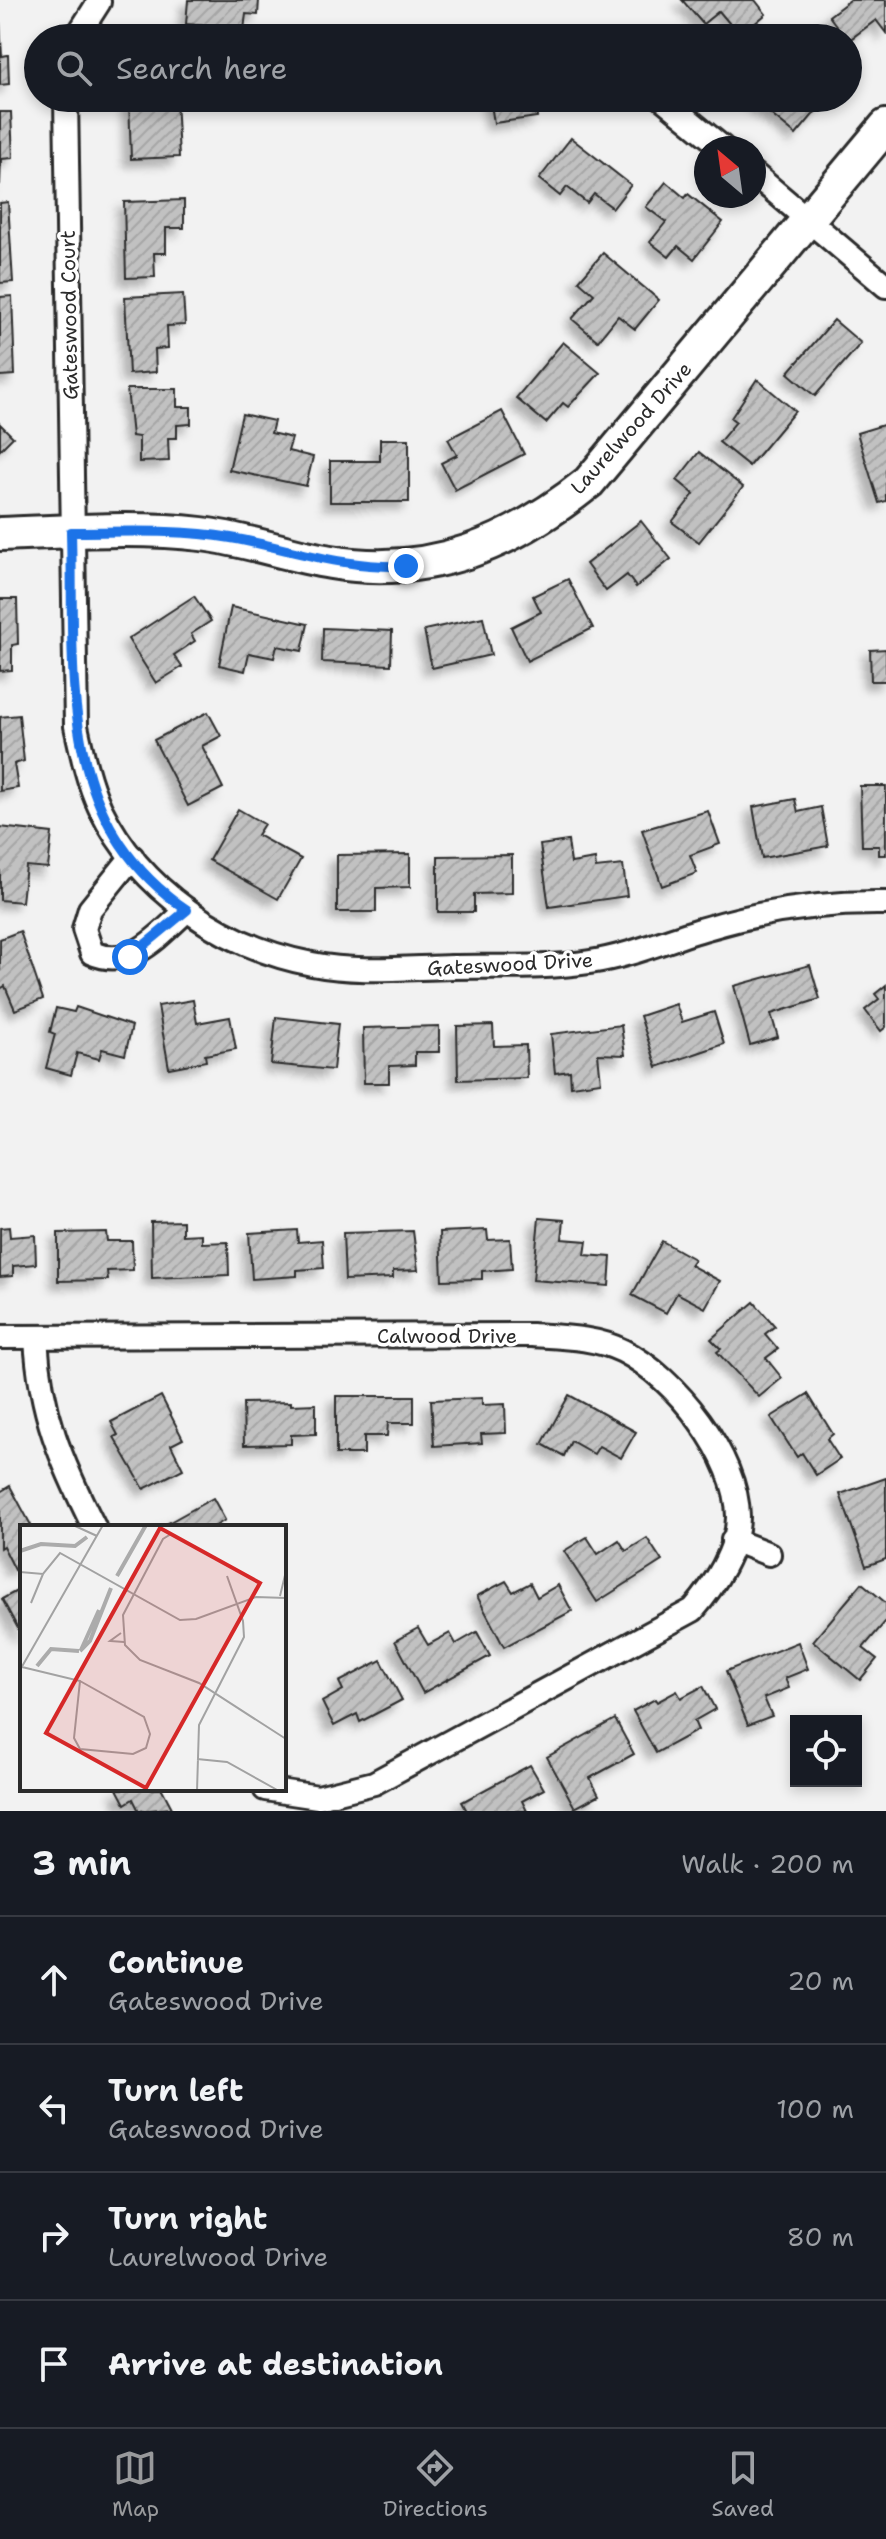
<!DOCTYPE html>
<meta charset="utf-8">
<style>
body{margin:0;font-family:"Shantell Sans",sans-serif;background:#242831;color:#f1f3f6}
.controls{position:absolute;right:24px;bottom:24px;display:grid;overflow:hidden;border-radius:0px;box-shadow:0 4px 12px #0003}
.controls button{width:72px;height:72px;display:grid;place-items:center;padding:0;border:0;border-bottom:2px solid #363941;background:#171b24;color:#f1f3f6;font:40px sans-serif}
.compass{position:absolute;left:694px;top:136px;width:72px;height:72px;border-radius:50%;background:#171b24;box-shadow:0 4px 12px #0003;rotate:331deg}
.stop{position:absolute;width:24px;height:24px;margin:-18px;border:6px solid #1a73e8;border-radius:50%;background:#fff}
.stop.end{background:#1a73e8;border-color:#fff;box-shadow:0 2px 8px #0008}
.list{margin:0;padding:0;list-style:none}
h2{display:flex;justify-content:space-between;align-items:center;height:104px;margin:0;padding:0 32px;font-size:34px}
h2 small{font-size:26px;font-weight:400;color:#9ea1a6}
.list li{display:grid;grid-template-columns:52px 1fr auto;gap:24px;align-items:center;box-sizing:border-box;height:128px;padding:0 32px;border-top:2px solid #363941}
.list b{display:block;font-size:30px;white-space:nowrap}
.list p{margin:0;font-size:26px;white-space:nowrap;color:#9ea1a6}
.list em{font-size:26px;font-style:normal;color:#9ea1a6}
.icon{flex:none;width:44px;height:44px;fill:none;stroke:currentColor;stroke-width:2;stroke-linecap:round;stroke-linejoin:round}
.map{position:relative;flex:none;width:886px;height:1811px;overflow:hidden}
.search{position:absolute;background:#171b24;box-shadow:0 4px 12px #0003;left:24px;right:24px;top:24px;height:88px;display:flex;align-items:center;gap:20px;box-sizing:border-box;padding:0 28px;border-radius:44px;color:#9ea1a6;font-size:30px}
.sheet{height:616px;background:#171b24}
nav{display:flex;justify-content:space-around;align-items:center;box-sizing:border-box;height:112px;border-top:2px solid #363941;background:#171b24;font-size:22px;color:#9ea1a6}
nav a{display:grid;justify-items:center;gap:4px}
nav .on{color:#98999b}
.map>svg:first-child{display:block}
.building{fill:url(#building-hatch);stroke:#2b2b2b;stroke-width:2;filter:url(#shadow)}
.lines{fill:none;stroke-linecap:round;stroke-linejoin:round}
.street-casing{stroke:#2b2b2b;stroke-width:28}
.secondary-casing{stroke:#2b2b2b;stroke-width:38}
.street{stroke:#fff;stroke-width:22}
.secondary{stroke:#fff;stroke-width:32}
.route{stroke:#1a73e8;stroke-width:10}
.labels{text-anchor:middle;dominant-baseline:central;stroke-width:7;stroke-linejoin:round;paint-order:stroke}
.street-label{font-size:20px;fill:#2b2b2b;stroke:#fff}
.inset-river{fill:none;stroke:#ababab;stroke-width:4}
.inset-road{fill:none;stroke:#a2a2a2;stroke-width:2}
.view{fill:#d62828;fill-opacity:0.15;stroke:#d62828;stroke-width:4}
.inset-edge{fill:none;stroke:#2b2b2b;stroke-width:4}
</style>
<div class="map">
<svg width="886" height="1811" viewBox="0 0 886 1811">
<defs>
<pattern id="building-hatch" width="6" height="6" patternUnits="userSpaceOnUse" patternTransform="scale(2)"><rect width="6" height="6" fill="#c1c1c1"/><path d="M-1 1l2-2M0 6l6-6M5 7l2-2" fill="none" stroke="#a6a6a6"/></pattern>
<filter id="shadow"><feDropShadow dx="-7" dy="7" stdDeviation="4" flood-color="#0004"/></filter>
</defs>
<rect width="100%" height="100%" fill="#f2f2f2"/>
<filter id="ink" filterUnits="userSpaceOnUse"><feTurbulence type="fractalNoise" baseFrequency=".0125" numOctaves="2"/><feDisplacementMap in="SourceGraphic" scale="16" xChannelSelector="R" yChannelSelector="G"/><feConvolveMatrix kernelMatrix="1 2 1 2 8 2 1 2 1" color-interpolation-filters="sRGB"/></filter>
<g filter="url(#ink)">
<g class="building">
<polygon points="188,0 259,0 258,15 246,14 243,38 206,38 208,26 186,24"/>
<polygon points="682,0 755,0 766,14 740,36 719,11 703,24"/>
<polygon points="850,0 886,0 886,33 876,20 848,41 829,16"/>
<polygon points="0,21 2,56 8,55 9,84 0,85"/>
<polygon points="129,98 176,98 179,157 131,159"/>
<polygon points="490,98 534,98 537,117 494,123"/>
<polygon points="751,98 827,98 796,135"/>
<polygon points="0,112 11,112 13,158 1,159 0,185"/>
<polygon points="571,138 631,185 613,208 594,194 587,203 567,187 560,196 539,179"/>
<polygon points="666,182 685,198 688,194 723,222 694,259 678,246 669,257 650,242 666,222 646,207"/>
<polygon points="184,200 184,228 166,228 166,253 154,253 155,277 126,278 124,202"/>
<polygon points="8,202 13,282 0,283 0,203"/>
<polygon points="603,253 659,300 635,329 618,316 598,341 572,319 594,294 579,281"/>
<polygon points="183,294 185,325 167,326 168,348 155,349 156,372 129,374 125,297"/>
<polygon points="12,296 15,375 0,376 0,297"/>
<polygon points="834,320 861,343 815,396 788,373"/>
<polygon points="563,342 600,373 568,407 563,403 546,423 516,398"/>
<polygon points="757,379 795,411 749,466 719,442 736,422 731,418"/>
<polygon points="127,389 177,389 177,407 191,407 191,424 177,425 177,438 168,438 169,461 139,462 139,437 132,436"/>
<polygon points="502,411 524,454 455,490 441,463 457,455 448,439"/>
<polygon points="242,414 274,421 271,433 292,438 288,451 313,457 306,486 229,470"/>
<polygon points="0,424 13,437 0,450"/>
<polygon points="886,424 886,501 879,503 857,433"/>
<polygon points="380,439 409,439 409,502 330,502 330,461 380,461"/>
<polygon points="699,452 743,487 699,542 672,522 694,494 677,480"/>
<polygon points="641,521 671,559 636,587 627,575 606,591 586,564"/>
<polygon points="568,579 593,628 527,661 511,627 541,612 533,596"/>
<polygon points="194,596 211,621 191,634 195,641 174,655 182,667 156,683 128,639"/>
<polygon points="0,599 17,599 18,644 12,645 12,670 0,671"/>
<polygon points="231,607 308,624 302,651 277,646 274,658 249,653 245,671 219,665"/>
<polygon points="483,617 491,655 432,668 424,630"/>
<polygon points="323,628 392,631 391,665 322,662"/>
<polygon points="886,649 886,681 871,681 870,650"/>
<polygon points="208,712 221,736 202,746 223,788 188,806 154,740"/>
<polygon points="19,715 24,761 14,764 18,788 0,791 0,717"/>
<polygon points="860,786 886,786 886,855 879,855 879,846 862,846"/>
<polygon points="795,799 798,812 821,807 828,846 762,858 753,807"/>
<polygon points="238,809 264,824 257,835 301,859 278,899 209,860"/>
<polygon points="708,811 720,844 690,855 697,873 662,886 642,830"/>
<polygon points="0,827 52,833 48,868 26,866 22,902 0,900"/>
<polygon points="568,841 571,863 595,859 596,868 623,865 627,896 549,907 540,845"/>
<polygon points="410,854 410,887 376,888 376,912 337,912 337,855"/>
<polygon points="512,855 512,893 474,894 474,912 438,912 438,856"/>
<polygon points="20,931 43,999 15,1010 5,986 0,989 0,939"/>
<polygon points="810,965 820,999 771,1014 778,1037 750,1045 734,986"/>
<polygon points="886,985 886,1027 881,1031 865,1010 879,999 875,994"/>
<polygon points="193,1000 197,1023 230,1017 236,1049 205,1055 206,1061 169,1068 158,1006"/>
<polygon points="676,1004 682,1022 714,1012 724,1044 657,1067 640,1016"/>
<polygon points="76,1007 132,1026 125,1055 102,1049 99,1059 77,1053 71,1075 46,1068 55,1034 50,1032 56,1008 74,1012"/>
<polygon points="276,1017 338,1024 333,1070 271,1064"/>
<polygon points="493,1025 494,1046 526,1045 527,1078 458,1080 457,1026"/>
<polygon points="621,1025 625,1055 598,1054 601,1082 571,1086 570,1071 555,1073 551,1034"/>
<polygon points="439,1026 439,1052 415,1052 415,1065 389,1066 389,1083 364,1083 363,1028"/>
<polygon points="539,1218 564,1220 562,1239 587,1241 585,1255 611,1257 609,1286 533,1280"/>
<polygon points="183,1221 183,1235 202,1234 202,1243 228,1242 229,1275 152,1278 151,1222"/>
<polygon points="9,1227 10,1237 35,1235 36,1264 13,1266 13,1276 0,1277 0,1228"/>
<polygon points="297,1230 298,1242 322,1240 324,1268 297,1270 297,1276 252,1279 249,1233"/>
<polygon points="487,1230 488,1240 510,1239 512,1269 482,1271 482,1279 442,1280 440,1232"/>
<polygon points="413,1231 418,1270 393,1271 393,1278 345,1280 343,1233"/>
<polygon points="106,1232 107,1241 132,1241 133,1270 107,1271 108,1280 58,1281 58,1233"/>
<polygon points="662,1241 694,1259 690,1265 720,1281 705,1308 677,1293 666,1313 632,1295"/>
<polygon points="754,1302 775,1326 765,1334 778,1349 766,1358 782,1378 759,1397 717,1352 721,1349 711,1339"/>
<polygon points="808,1394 833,1434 827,1439 840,1459 816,1475 802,1453 797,1457 771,1417"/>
<polygon points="569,1395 636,1432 621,1458 599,1446 594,1454 571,1441 564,1456 542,1444"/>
<polygon points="161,1396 183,1439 171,1445 183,1469 144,1489 114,1437 118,1435 111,1422"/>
<polygon points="336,1396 414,1396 414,1423 388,1423 387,1436 364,1436 364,1454 336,1454"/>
<polygon points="482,1398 482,1405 505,1404 506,1433 481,1434 482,1443 434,1446 431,1400"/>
<polygon points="291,1402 291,1405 316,1404 316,1434 291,1435 291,1444 244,1445 243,1403"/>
<polygon points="886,1478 886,1559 866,1566 840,1494"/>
<polygon points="10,1486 32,1527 22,1527 22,1566 15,1570 3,1546 0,1548 0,1492"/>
<polygon points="213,1498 225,1520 214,1527 161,1527"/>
<polygon points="587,1537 598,1554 619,1540 626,1551 647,1538 662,1561 597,1602 564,1551"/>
<polygon points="506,1581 513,1592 530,1583 537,1597 558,1585 572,1611 504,1647 477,1596"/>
<polygon points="862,1583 886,1603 886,1621 863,1648 877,1659 860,1680 813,1641"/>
<polygon points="22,1588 22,1636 2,1599"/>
<polygon points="418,1628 428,1645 450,1633 456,1644 477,1632 490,1656 423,1693 395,1641"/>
<polygon points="798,1642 808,1669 785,1678 789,1688 764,1698 772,1716 748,1725 726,1671"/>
<polygon points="381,1660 402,1700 360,1722 357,1714 334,1726 322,1702 343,1690 339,1682"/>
<polygon points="703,1686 715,1709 694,1721 698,1730 656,1753 633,1711 655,1699 657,1702 677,1691 681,1698"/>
<polygon points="615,1719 634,1754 590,1778 599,1795 575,1808 547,1757"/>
<polygon points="530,1765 544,1789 522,1801 527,1811 467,1811 462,1802"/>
<polygon points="117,1789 162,1789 172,1808 139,1811 133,1799 125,1804"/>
</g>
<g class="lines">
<defs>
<g id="street">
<polyline points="76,38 99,2"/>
<path d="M66,98L76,726C82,754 88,782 100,808C140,890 223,947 312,964C357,973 405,968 451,967C497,966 545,969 590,962C631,956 668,939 707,928C767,910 823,902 886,903"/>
<polyline points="662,98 723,148"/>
<polyline points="754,174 886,286"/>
<path d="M132,857L90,909L84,929L92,953C132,970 159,935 187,910"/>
<path d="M0,1337L532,1335C562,1337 595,1337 623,1351C675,1377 738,1457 738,1517C738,1550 714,1586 693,1610L374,1783L318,1797L265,1789"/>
<path d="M36,1338C40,1413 61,1461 94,1527"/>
<polyline points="733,1540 769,1554"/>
</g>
<path id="secondary" d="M0,534C66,532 135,526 201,534C245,539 287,555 331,562C431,579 513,543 589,482L886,126"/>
</defs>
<use href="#street" class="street-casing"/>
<use href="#secondary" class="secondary-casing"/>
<use href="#street" class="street"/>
<use href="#secondary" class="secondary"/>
</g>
</g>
<g class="lines" filter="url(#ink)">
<path class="route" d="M130,957L187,910C54,819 75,673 71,532C124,532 178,529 231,538C294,549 338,568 406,566"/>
</g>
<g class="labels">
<g class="street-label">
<text transform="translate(69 315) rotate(-91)">Gateswood Court</text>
<text transform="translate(631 428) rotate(-48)">Laurelwood Drive</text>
<text transform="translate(510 964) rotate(-3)">Gateswood Drive</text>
<text x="447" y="1336">Calwood Drive</text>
</g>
</g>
<g transform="translate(20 1525)">
<rect width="266" height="266" fill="#f2f2f2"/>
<path class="inset-river" d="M0,26L21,19L55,21L67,12M97,51L126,0M61,125L79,85M60,126L70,116L91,63M17,141L31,124L59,126"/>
<path class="inset-road" d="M53,0L77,11M151,9L143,14L103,90L105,120L120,135L179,158L266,214M0,47L23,49L40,28L160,95L176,94L236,72L266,73M260,71L266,46M11,78L23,49M101,108L90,116L104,117M2,142L60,156L54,213L60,224L113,229L126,223L130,209L124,192L60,156M0,145L83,0M177,234L207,237L259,266M177,266L179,200L224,112L223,96L207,51"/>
<path class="view" d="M140,3L240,58L126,263L26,208Z"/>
<rect width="266" height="266" class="inset-edge"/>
</g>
</svg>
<div class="controls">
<button><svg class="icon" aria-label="locate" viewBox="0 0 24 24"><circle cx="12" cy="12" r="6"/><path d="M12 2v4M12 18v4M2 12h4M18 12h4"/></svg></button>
</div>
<svg class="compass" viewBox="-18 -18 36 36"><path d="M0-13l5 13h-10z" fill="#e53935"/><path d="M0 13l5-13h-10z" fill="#9ea1a6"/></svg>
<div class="stop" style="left:130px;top:957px"></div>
<div class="stop end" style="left:406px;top:566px"></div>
<div class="search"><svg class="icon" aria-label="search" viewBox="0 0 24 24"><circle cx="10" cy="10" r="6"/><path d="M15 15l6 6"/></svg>Search here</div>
</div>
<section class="sheet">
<h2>3 min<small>Walk · 200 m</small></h2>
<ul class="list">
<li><svg class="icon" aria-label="ahead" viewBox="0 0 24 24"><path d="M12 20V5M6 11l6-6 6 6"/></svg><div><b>Continue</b><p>Gateswood Drive</p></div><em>20 m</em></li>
<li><svg class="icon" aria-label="left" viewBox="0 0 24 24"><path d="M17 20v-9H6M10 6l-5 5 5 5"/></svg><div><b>Turn left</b><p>Gateswood Drive</p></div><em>100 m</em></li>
<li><svg class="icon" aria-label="right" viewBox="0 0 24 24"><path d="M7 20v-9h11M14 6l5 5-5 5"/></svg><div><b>Turn right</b><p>Laurelwood Drive</p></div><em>80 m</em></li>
<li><svg class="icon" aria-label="arrive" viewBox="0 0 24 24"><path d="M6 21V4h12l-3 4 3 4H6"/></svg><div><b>Arrive at destination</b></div></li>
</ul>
</section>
<nav>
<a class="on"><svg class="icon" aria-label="map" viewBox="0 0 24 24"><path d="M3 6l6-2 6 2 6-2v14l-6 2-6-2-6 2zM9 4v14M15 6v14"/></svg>Map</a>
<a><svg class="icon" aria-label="directions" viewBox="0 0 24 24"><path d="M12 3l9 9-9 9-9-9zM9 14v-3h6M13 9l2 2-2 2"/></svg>Directions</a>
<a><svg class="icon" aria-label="saved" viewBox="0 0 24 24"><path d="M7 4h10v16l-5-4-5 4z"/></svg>Saved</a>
</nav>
